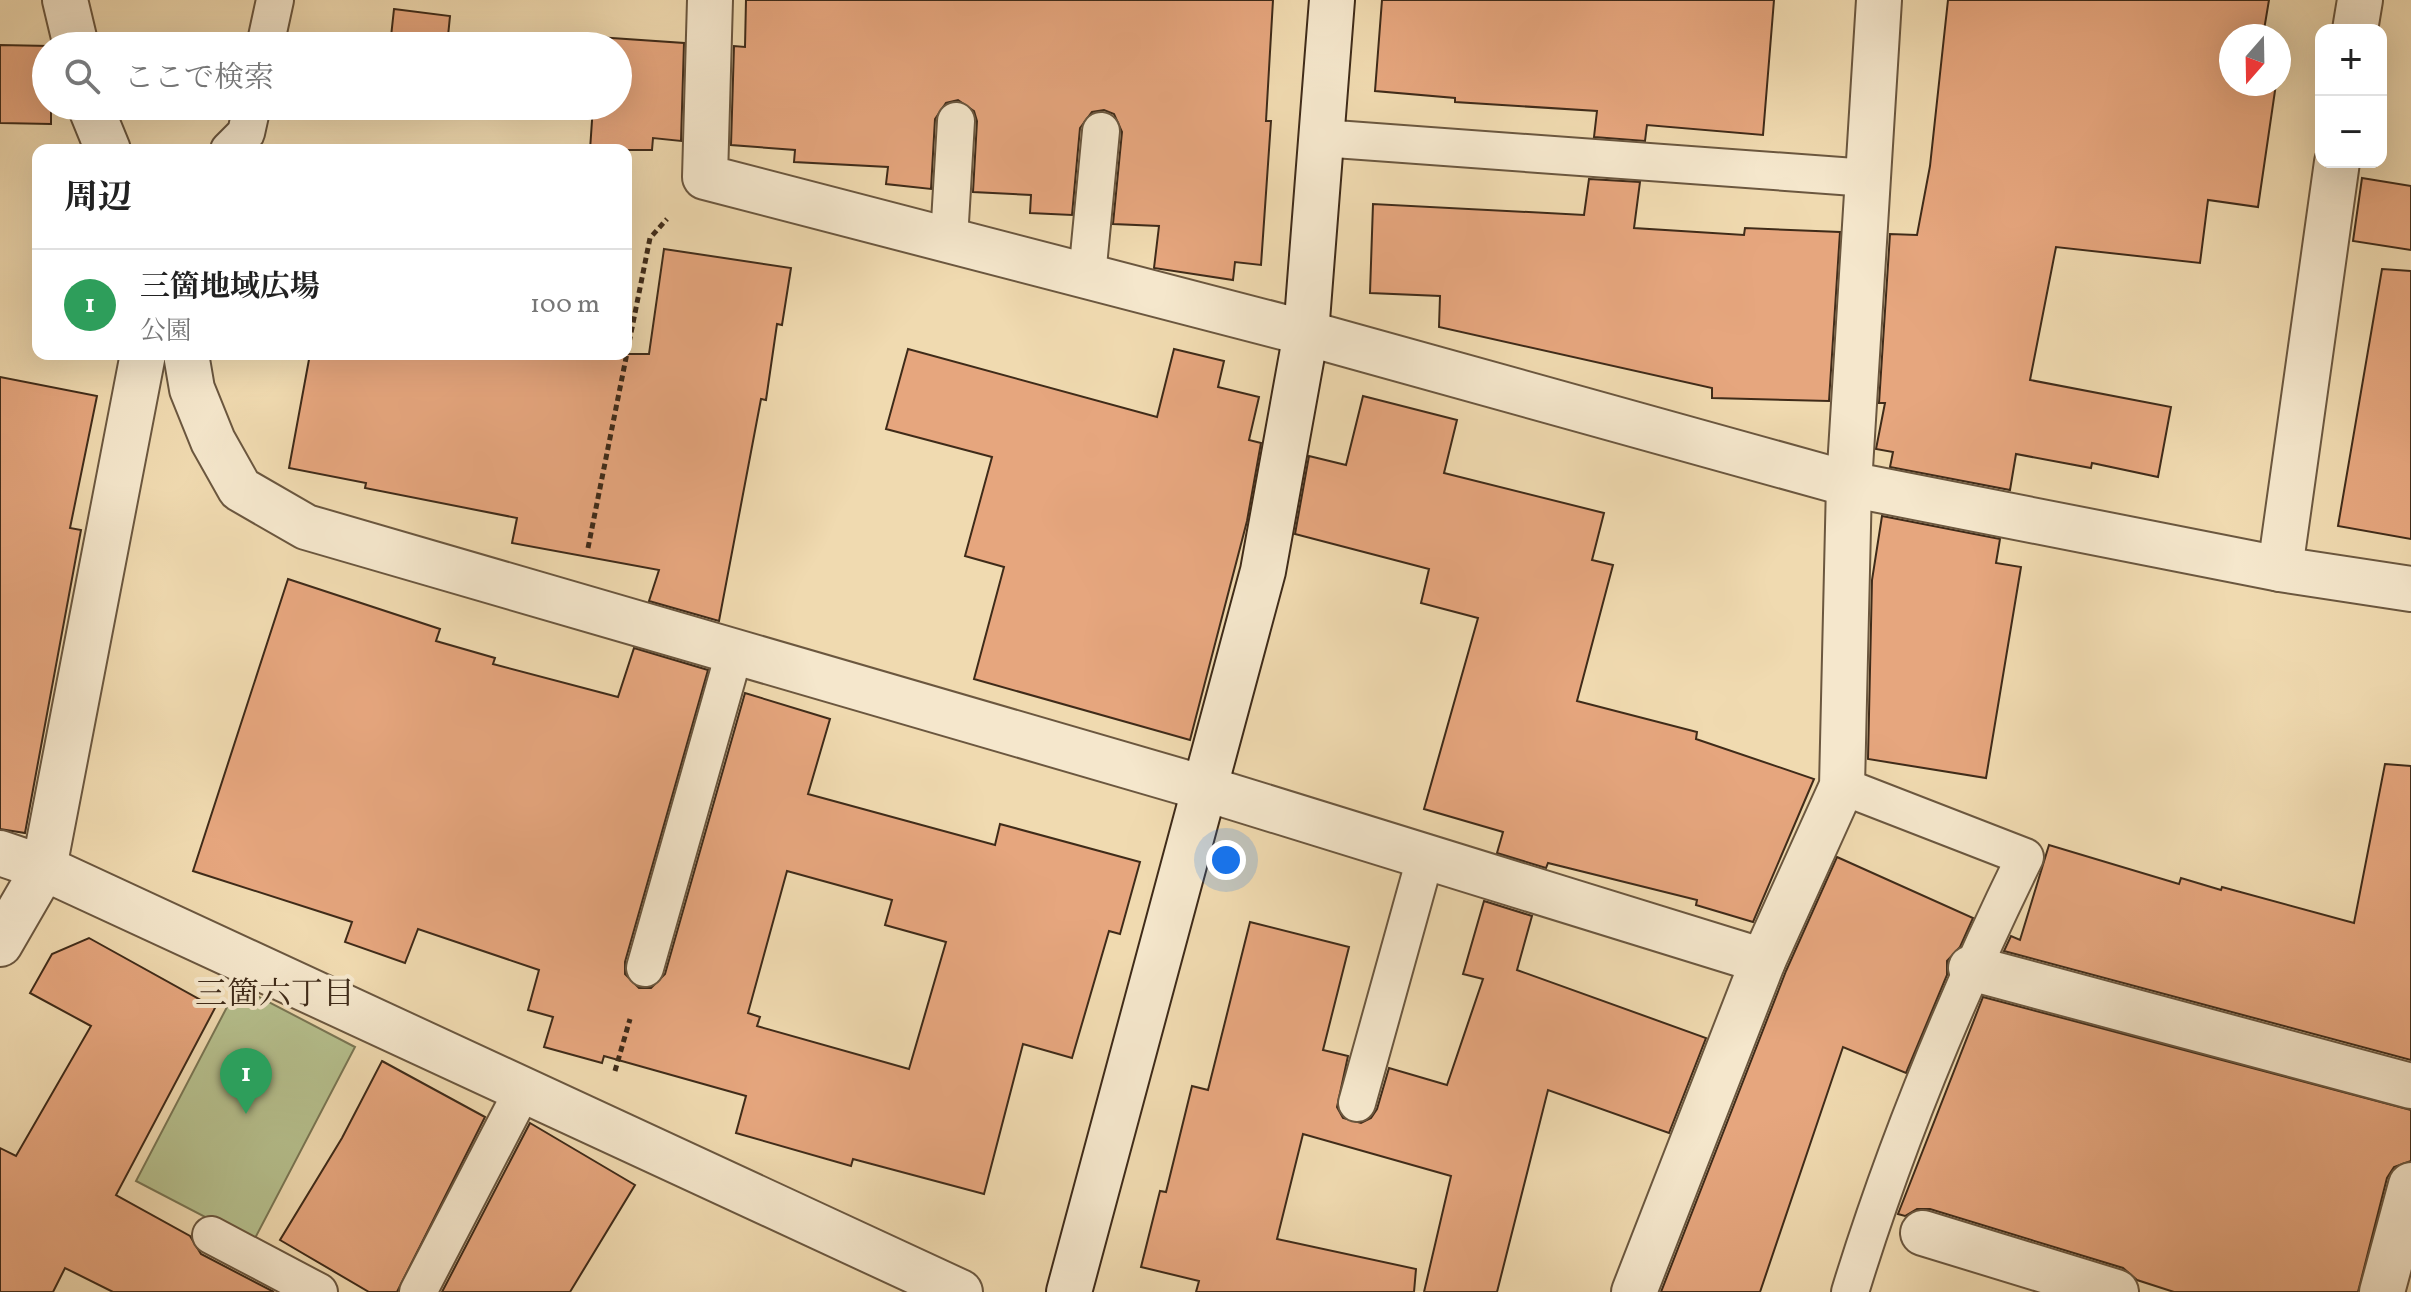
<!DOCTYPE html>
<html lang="ja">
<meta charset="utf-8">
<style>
body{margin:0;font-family:Vollkorn,"Noto Serif JP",serif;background:#f6f6f6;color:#222}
.controls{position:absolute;right:24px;top:24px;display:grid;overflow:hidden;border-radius:16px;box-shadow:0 8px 32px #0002}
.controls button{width:72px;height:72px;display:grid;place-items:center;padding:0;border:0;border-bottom:2px solid #e0e0e0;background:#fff;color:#222;font:40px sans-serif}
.compass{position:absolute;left:2219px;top:24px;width:72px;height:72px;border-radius:50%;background:#fff;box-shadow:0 8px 32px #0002;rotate:200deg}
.you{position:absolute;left:1226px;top:860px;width:28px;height:28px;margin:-20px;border:6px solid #fff;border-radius:50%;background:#1a73e8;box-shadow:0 0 0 12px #1a73e833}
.badge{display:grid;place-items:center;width:52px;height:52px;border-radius:50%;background:#8f2418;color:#fff;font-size:26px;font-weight:700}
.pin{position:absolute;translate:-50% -66px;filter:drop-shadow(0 2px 4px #0008)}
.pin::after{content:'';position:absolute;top:42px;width:28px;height:24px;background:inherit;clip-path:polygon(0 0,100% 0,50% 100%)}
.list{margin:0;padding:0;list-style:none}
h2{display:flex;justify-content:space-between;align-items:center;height:104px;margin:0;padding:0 32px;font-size:34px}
h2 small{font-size:26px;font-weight:400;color:#767676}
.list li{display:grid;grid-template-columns:52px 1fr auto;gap:24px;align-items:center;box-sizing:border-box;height:112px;padding:0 32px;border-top:2px solid #e0e0e0}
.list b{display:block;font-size:30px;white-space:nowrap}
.list p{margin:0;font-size:26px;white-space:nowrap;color:#767676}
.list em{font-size:26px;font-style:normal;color:#767676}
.icon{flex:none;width:44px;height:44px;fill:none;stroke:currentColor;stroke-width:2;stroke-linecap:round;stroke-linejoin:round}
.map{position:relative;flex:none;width:2411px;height:1292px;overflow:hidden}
.search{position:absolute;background:#fff;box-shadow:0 8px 32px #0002;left:32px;top:32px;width:600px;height:88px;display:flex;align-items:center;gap:20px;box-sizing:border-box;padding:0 28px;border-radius:44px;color:#767676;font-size:30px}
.panel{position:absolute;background:#fff;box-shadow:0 8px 32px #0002;left:32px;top:144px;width:600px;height:216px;border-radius:16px}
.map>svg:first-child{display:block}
.green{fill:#b6c08e;stroke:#7a7654;stroke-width:2}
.building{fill:#e6a67e;stroke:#3f2b19;stroke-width:2;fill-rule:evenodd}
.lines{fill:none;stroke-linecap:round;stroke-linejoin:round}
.lane-casing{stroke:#6b573f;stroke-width:40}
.street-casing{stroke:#6b573f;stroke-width:48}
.secondary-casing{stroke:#3f2b19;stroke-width:48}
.path{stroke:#3f2b19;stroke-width:5;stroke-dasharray:6 4;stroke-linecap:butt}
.lane{stroke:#f5e7cc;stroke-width:36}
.street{stroke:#f5e7cc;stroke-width:44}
.secondary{stroke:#f5e7cc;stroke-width:44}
.labels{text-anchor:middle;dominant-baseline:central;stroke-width:8;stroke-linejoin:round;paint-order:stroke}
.neighbourhood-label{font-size:32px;fill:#3f2b19;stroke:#f5e7cc}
</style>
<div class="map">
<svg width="2411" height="1292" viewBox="0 0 2411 1292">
<rect width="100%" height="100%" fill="#f0dab0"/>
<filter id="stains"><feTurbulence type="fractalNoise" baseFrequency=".0025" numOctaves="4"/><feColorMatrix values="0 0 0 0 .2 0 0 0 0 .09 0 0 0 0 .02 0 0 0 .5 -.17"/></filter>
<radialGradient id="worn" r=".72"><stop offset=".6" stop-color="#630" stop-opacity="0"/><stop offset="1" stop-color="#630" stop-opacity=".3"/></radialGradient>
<polygon class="green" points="238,986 355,1047 253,1242 136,1181"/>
<g class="building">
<polygon points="746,0 1273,0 1266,121 1271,121 1261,265 1235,262 1233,280 1154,268 1159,226 1113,224 1122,132 1114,114 1104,110 1092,112 1080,128 1072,215 1030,213 1031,195 973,192 977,121 974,111 958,100 946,103 935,119 931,189 886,184 888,167 794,162 795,150 731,145 734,46 745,47"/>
<polygon points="1382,0 1774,0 1763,135 1647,125 1645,141 1594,137 1597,111 1455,102 1455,98 1375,91"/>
<polygon points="1948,0 2269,0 2263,36 2231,36 2231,84 2276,84 2258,207 2208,200 2200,263 2056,247 2030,380 2171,407 2158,477 2092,463 2091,468 2016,454 2010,490 1890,467 1893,452 1876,449 1885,403 1879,403 1890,234 1917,235 1930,166"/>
<polygon points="394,9 450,16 447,46 390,46"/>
<polygon points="597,37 684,43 681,141 653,138 652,150 590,150 593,106 618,106 618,46 597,46"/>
<polygon points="0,45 49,46 46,106 51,106 51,124 0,123"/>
<polygon points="384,106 440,106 439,118 384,112"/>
<polygon points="2362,178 2411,186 2411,250 2353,241"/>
<polygon points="1589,179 1640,182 1634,228 1744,235 1745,228 1840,232 1829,401 1712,398 1712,388 1439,327 1440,296 1370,293 1373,204 1584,215"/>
<polygon points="664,249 791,268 782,325 777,324 766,400 761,399 719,621 649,601 659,570 512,543 517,518 365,488 366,483 289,468 310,354 649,354"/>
<polygon points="2382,269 2411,271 2411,539 2338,526"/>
<polygon points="908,349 1157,417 1174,349 1224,361 1218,387 1259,397 1249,440 1261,443 1247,521 1190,740 974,679 1004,567 965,556 992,457 886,429"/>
<polygon points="0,377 97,396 70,528 81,530 25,833 0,829"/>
<polygon points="1363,396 1457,420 1444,473 1604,513 1592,560 1613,565 1577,701 1697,732 1696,739 1814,779 1753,922 1696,905 1697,900 1548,863 1546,868 1497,853 1503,832 1424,809 1478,618 1421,603 1429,569 1295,534 1309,456 1346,465"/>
<polygon points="1882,516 2000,539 1996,563 2021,567 1986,778 1868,759 1872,580"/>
<path d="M288,579L440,629L436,641L495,658L493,664L618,697L634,648L708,670L625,962V974L639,988H651L665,974L745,693L830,719L808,794L995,845L1000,824L1140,862L1120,934L1109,931L1072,1058L1023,1044L984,1194L853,1159L851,1166L736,1133L746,1096L604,1056L602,1063L544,1047L553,1017L528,1010L539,970L418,929L405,963L345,942L352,922L193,871ZM787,871L892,900L885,925L946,942L909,1069L757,1026L760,1017L748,1013Z"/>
<polygon points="2385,764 2411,766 2411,1060 2004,951 2011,936 2020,940 2049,845 2179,884 2181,878 2221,890 2222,887 2354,923"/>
<polygon points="1837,857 1973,918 1960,947 1947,961 1947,975 1906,1073 1843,1047 1760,1292 1661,1292 1786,971"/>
<polygon points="1484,901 1532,916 1517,970 1706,1038 1669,1133 1548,1090 1497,1292 1424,1292 1451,1176 1303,1134 1277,1239 1416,1269 1414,1292 1196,1292 1199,1281 1141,1267 1160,1191 1166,1192 1192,1086 1208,1090 1250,922 1349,947 1323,1050 1348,1056 1337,1107 1343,1118 1361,1123 1371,1118 1377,1109 1389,1068 1447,1085 1483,979 1463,974"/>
<polygon points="89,938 215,1008 116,1195 190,1236 201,1254 274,1292 113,1292 65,1268 53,1292 0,1292 0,1148 16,1156 91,1026 30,993 52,954"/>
<polygon points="1983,997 2411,1110 2411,1161 2394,1167 2387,1178 2358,1292 2174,1292 2137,1280 2123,1268 1930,1209 1917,1209 1905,1216 1898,1214"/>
<polygon points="382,1061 485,1117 397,1292 369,1292 280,1240 342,1138"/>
<polygon points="530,1123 635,1185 570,1292 442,1292"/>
</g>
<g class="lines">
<defs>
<g id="lane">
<polyline points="265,46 275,0"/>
<polyline points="1321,138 1868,178"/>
<polyline points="229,150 246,133 252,106"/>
<polyline points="949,239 956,121"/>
<polyline points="1087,276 1101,131"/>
<path d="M1842,786L2025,857C1956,998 1896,1142 1850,1292"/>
<polyline points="645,968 735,650"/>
<polyline points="1357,1103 1426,855"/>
<polyline points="211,1235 319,1292"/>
<polyline points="418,1292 523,1090"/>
</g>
<g id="street">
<polyline points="65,0 76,46"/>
<polyline points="710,0 705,177 1306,333 1849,484 2280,569 2411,589"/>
<polyline points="2355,30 2360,0"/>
<polyline points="90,106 108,150"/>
<polyline points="186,354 192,389 213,441 240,489 306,527 1207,789 1763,961"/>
<polyline points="2280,569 2337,162"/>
<polyline points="0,853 44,868 960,1292"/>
<polyline points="0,944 44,868 143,354"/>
<polyline points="1971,968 2411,1086"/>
<polyline points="1923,1233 2116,1292"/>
<polyline points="1634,1292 1763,961 1842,786 1849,484 1879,0"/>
<polyline points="2382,1292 2411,1185"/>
</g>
<polyline id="secondary" points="1069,1292 1263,571 1306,333 1332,0"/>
</defs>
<use href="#lane" class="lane-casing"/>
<use href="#street" class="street-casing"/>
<use href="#secondary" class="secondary-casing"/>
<g class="path">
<polyline points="588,548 650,238 667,219"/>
<polyline points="615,1071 630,1019"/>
</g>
<use href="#lane" class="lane"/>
<use href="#street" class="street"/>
<use href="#secondary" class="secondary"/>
</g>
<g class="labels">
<g class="neighbourhood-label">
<text x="275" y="996">三箇六丁目</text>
</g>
</g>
<rect width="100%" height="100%" filter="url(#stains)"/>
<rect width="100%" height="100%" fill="url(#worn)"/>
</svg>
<div class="controls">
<button>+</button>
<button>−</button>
</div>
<svg class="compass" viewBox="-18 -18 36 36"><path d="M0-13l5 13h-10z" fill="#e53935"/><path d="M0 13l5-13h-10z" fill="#767676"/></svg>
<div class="you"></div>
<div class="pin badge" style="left:246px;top:1114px;background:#2e9e5b">1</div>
<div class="search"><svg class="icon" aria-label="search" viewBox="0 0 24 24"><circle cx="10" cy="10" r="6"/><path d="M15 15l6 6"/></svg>ここで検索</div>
<section class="panel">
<h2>周辺<small></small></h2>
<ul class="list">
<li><span class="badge" style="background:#2e9e5b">1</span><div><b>三箇地域広場</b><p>公園</p></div><em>100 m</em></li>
</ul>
</section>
</div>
